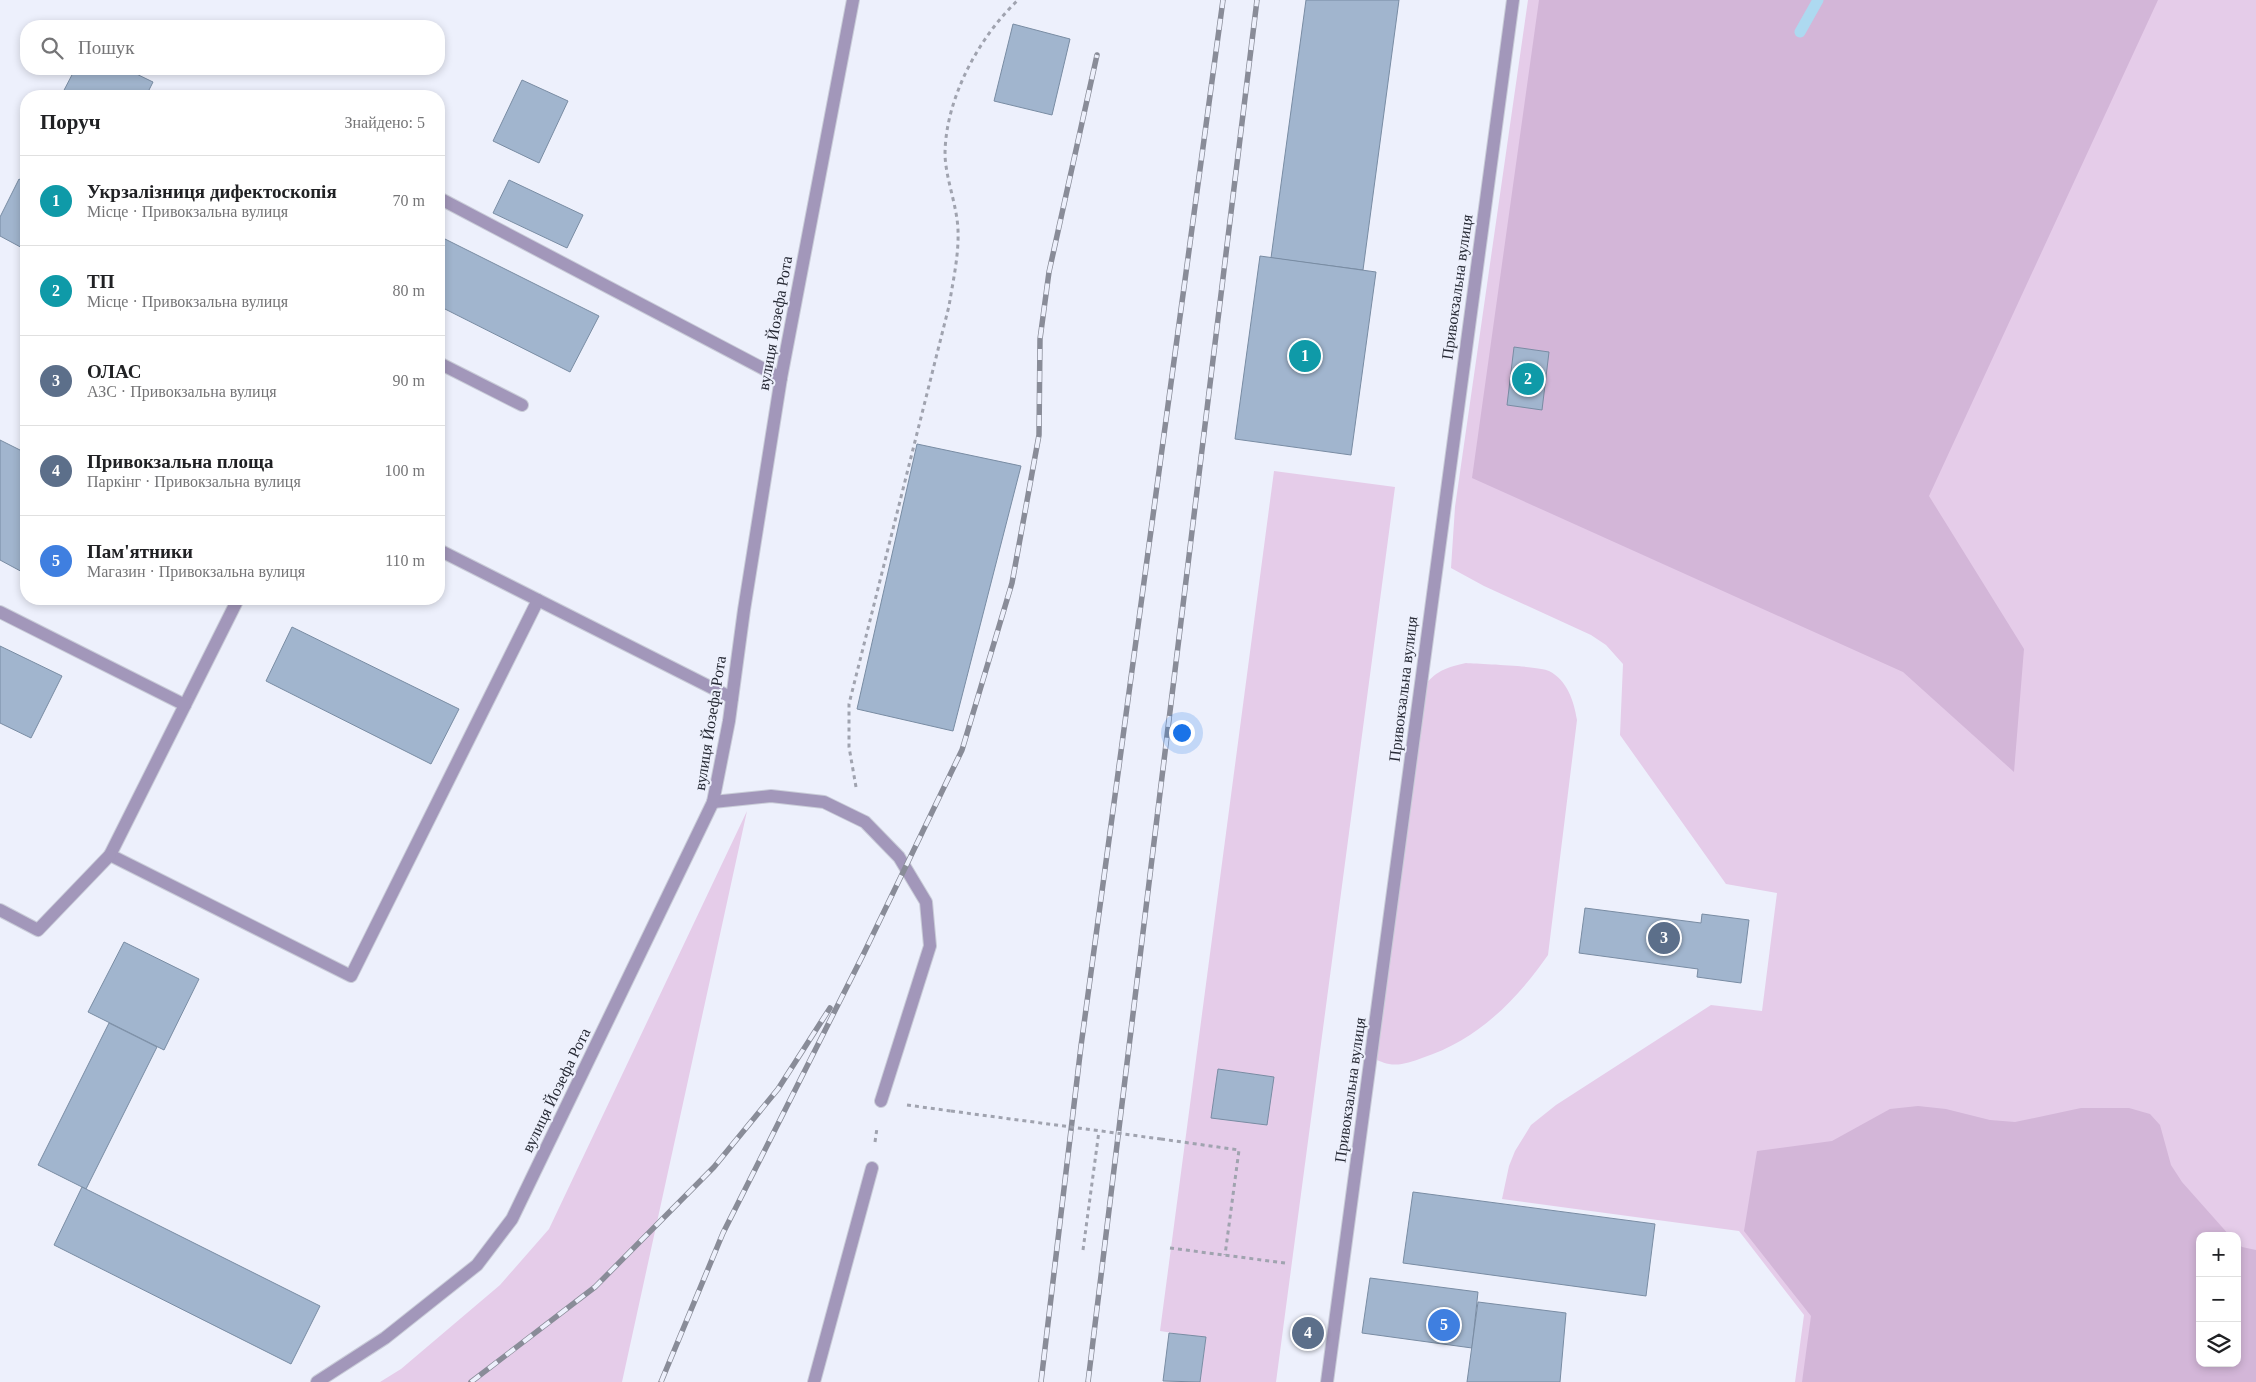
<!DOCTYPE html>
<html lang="uk">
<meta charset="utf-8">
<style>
body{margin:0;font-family:Georgia,serif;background:#f2f2f2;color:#202124}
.controls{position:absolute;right:15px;bottom:15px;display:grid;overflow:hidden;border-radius:10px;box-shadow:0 2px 8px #0003}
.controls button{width:45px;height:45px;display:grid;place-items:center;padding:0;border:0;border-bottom:1px solid #e0e0e0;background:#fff;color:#202124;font:25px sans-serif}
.you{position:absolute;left:1181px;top:732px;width:18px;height:18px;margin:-12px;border:4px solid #fff;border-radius:50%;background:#1a73e8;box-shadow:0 0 0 8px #1a73e833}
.badge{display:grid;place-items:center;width:32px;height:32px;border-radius:50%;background:#111827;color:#fff;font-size:16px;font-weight:700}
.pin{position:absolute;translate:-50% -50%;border:2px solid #fff;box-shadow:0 1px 5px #0006}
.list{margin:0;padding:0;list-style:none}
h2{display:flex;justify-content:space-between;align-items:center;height:65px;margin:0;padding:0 20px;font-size:21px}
h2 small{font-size:16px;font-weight:400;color:#757577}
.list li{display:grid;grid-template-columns:32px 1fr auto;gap:15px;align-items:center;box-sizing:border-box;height:90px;padding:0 20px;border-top:1px solid #e0e0e0}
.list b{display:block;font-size:19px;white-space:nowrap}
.list p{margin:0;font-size:16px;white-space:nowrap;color:#757577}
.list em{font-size:16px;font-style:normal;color:#757577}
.icon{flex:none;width:28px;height:28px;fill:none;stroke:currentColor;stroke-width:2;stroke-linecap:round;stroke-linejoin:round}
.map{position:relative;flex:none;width:2256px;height:1382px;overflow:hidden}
.search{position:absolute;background:#fff;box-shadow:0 2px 8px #0003;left:20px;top:20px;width:425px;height:55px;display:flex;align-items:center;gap:12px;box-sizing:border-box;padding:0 18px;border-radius:20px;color:#757577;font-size:19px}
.panel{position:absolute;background:#fff;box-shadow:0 2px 8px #0003;left:20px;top:90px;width:425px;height:515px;border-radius:20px}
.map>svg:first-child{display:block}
.green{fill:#e5cce9;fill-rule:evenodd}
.forest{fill:#d3b6d8}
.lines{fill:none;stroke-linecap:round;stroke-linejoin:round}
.stream{stroke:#add9f0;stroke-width:11}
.building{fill:#a1b5ce;stroke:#798ca3}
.lane-casing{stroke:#c9ccd8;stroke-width:14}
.street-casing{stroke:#c9ccd8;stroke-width:14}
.path{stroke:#a0a3af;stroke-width:3;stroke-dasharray:4 4;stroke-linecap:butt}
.lane{stroke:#a297ba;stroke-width:12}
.street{stroke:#a297ba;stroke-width:12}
.rail-casing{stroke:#898c98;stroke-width:5.5}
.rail{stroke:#edf0fc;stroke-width:4;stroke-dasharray:11;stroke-linecap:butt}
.path-bridge{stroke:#a0a3af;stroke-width:3;stroke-dasharray:4 4;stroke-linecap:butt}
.labels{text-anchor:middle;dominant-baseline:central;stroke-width:4;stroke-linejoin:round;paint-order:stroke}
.street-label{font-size:16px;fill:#262934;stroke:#edf0fc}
</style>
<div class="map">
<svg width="2256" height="1382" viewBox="0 0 2256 1382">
<rect width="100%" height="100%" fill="#edf0fc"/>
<g class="green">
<path d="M1528,0H2256V1382H1795L1804,1315L1739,1231L1502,1199L1509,1166L1515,1151L1531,1125L1556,1105L1711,1005L1762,1011L1777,893L1726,884L1620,735L1623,664L1606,645L1591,635L1484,586L1451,568L1455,507ZM2200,1236H2237V1363H2200Z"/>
<polygon points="1274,471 1395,487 1276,1382 1200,1382 1206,1338 1160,1331"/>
<path d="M1466,663C1481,664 1540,666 1549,671C1567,680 1574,701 1577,720L1548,955C1516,1001 1477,1040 1422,1058C1411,1062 1400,1066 1389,1064C1382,1063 1376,1059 1370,1057L1419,693C1433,673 1442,668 1466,663Z"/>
<polygon points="747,811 622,1382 380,1382 401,1369 500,1285 549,1229"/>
</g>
<g class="forest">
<polygon points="1539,0 2158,0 1929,496 2024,649 2014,772 1903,672 1472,478"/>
<polygon points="1918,1106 1946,1109 1990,1120 2015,1122 2081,1108 2129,1108 2150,1114 2160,1125 2171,1165 2182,1182 2230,1236 2200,1236 2200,1363 2237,1363 2237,1242 2242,1247 2256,1250 2256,1382 1802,1382 1811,1316 1744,1231 1757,1151 1832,1141 1890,1109"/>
</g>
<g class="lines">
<polyline class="stream" points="1800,32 1818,0"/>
</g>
<g class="building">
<polygon points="1306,0 1399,0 1363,270 1271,258"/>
<polygon points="1013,24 1070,39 1052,115 994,101"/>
<polygon points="75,69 126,69 153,82 146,96 61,96"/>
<polygon points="522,80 568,101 539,163 493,141"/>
<polygon points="19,179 26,183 26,250 0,236 0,217"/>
<polygon points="509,180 583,215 567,248 493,213"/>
<polygon points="439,236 599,316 570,372 439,306"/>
<polygon points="1260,256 1376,272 1351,455 1235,439"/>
<polygon points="1514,347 1549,352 1542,410 1507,405"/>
<polygon points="0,440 26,453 26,574 0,560"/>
<polygon points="917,444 1021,466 953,731 857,709"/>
<polygon points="292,627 459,709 431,764 266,681"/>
<polygon points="0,646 62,676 31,738 0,723"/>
<polygon points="1585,908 1701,923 1702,914 1749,920 1741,983 1697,977 1698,969 1579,953"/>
<polygon points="124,942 199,979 164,1050 88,1012"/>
<polygon points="109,1023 157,1047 86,1189 38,1165"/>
<polygon points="1218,1069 1274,1077 1267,1125 1211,1118"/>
<polygon points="82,1187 320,1306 291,1364 54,1245"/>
<polygon points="1413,1192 1655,1224 1646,1296 1403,1263"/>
<polygon points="1370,1278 1478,1292 1472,1348 1362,1333"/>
<polygon points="1478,1302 1566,1313 1560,1382 1467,1382"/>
<polygon points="1169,1333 1206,1337 1200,1382 1163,1381"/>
</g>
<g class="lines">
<defs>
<g id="lane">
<polyline points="439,198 781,378"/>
<polyline points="439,363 522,405"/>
<polyline points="439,550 732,698"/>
<polyline points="238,599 110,855 351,976 538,600"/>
<polyline points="0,612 185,705"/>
<polyline points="713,802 771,796 824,802 865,822 899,857 926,902 930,946 881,1101"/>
<polyline points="0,910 38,930 110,855"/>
<polyline points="814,1382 872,1168"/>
</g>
<g id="street">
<polyline points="317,1382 385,1338 477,1265 512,1219 713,802 729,721 744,610 781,378 853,0"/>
<polyline points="1327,1382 1513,0"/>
</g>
</defs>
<use href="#lane" class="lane-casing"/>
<use href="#street" class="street-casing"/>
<g class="path">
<path d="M856,787L849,747V704L949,306C953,281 959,255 958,230C957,205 946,180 945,155C945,99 979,37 1018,0"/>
<polyline points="907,1105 951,1111"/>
<polyline points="1161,1139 1239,1150 1225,1255"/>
<polyline points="875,1142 877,1128"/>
<polyline points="1170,1248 1285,1263"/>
<polyline points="1083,1250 1099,1131"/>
</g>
<use href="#lane" class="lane"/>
<use href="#street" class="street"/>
<defs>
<g id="rail">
<polyline points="471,1382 595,1287 714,1167 778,1089 830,1008"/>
<polyline points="661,1382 723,1233 864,953 962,750 1012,583 1039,435 1040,339 1049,272 1097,55"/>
<polyline points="1041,1382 1081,1046 1223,0"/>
<polyline points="1088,1382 1257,0"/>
</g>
</defs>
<use href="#rail" class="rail-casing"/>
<use href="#rail" class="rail"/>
<polyline class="path-bridge" points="951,1111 1161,1139"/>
</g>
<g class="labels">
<g class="street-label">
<text transform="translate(1457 287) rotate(-82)">Привокзальна вулиця</text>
<text transform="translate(775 323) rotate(-80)">вулиця Йозефа Рота</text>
<text transform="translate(1403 689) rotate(-83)">Привокзальна вулиця</text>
<text transform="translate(710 723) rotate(-81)">вулиця Йозефа Рота</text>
<text transform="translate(556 1090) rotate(-64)">вулиця Йозефа Рота</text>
<text transform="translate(1350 1090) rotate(-82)">Привокзальна вулиця</text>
</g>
</g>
</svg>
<div class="controls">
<button>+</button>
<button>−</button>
<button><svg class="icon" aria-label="layers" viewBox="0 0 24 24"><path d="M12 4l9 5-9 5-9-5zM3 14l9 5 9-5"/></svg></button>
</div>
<div class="you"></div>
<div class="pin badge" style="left:1305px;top:356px;background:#0f9aa8">1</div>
<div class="pin badge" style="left:1528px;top:379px;background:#0f9aa8">2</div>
<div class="pin badge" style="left:1664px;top:938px;background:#5c6f8a">3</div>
<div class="pin badge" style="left:1308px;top:1333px;background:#5c6f8a">4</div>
<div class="pin badge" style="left:1444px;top:1325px;background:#3f7fe0">5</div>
<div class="search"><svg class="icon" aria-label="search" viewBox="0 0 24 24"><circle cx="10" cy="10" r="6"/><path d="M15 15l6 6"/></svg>Пошук</div>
<section class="panel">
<h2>Поруч<small>Знайдено: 5</small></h2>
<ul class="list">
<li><span class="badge" style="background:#0f9aa8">1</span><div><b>Укрзалізниця дифектоскопія</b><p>Місце · Привокзальна вулиця</p></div><em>70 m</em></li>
<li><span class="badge" style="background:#0f9aa8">2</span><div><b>ТП</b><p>Місце · Привокзальна вулиця</p></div><em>80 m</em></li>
<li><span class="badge" style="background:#5c6f8a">3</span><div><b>ОЛАС</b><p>АЗС · Привокзальна вулиця</p></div><em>90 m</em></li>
<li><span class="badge" style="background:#5c6f8a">4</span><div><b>Привокзальна площа</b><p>Паркінг · Привокзальна вулиця</p></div><em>100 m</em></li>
<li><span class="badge" style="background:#3f7fe0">5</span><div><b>Пам'ятники</b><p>Магазин · Привокзальна вулиця</p></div><em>110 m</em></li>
</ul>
</section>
</div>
